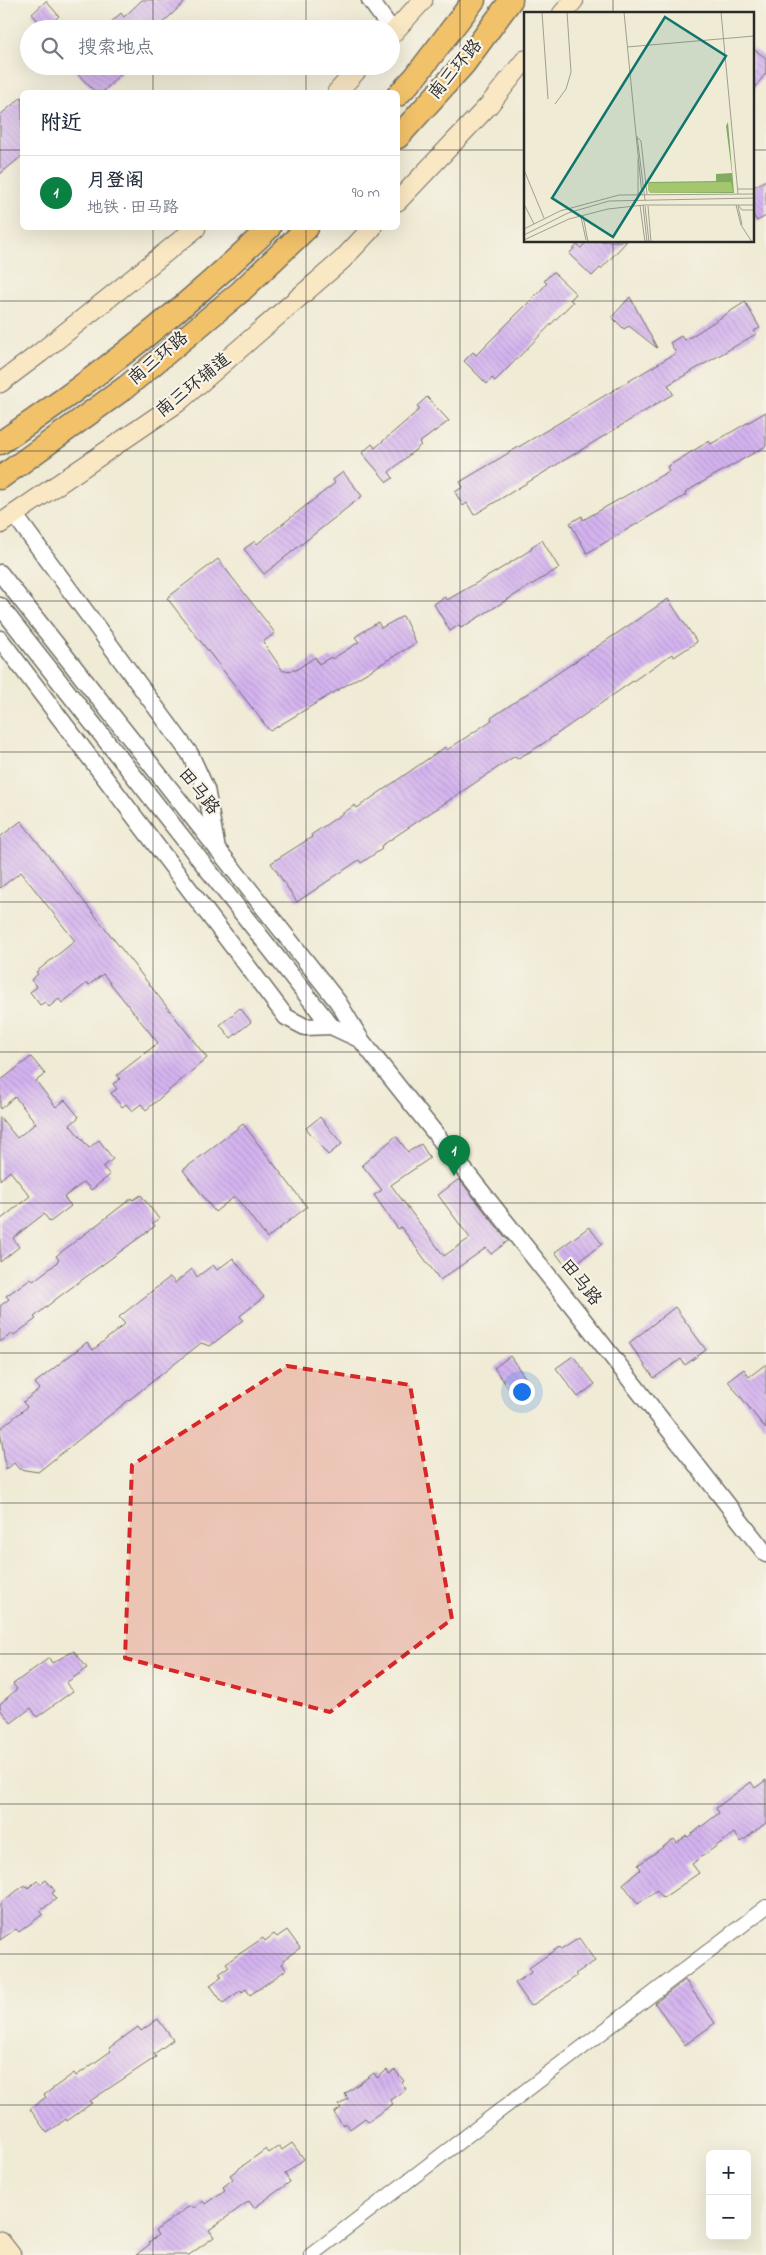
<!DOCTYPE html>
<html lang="zh">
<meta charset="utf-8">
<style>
body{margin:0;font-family:"Indie Flower","LXGW WenKai TC",sans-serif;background:#f2f2f3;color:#1f2937}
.controls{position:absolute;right:15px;bottom:15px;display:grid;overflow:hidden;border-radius:8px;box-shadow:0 5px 20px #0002}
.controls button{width:45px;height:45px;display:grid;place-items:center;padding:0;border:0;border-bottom:1px solid #e0e1e3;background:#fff;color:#1f2937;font:25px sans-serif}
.you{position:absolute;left:521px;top:1391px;width:18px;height:18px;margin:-12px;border:4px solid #fff;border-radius:50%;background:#1a73e8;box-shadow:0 0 0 8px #1a73e833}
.badge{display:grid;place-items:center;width:32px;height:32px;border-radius:50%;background:#0b8043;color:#fff;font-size:16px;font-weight:700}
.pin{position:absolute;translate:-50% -41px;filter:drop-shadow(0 1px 2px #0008)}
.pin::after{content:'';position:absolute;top:26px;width:18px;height:15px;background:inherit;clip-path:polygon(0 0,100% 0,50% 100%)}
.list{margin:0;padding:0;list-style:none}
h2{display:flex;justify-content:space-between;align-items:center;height:65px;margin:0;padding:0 20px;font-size:21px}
h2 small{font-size:16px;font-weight:400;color:#747a83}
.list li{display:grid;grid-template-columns:32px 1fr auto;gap:15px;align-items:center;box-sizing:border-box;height:75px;padding:0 20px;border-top:1px solid #e0e1e3}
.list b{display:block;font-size:19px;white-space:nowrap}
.list p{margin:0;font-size:16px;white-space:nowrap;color:#747a83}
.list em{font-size:16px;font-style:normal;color:#747a83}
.icon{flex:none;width:28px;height:28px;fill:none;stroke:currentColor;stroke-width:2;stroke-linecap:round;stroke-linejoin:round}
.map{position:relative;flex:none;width:766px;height:2255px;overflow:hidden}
.search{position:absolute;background:#fff;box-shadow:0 5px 20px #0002;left:20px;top:20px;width:380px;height:55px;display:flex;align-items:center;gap:12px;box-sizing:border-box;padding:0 18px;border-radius:28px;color:#747a83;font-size:19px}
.panel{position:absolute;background:#fff;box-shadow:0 5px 20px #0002;left:20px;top:90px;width:380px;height:140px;border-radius:8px}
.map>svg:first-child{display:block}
.building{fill:url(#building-back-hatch)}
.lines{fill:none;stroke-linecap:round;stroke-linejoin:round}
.minor-casing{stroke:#706e66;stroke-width:16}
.tertiary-casing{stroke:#706e66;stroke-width:19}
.secondary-casing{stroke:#706e66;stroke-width:21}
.trunk-casing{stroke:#706e66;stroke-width:25}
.minor{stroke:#fff;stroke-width:14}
.tertiary{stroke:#fff;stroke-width:16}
.secondary{stroke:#fae7c3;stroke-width:19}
.trunk{stroke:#f2c26a;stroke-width:22}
.marked{fill:#d62828;fill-opacity:0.2;stroke:#d62828;stroke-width:4;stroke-dasharray:10 6;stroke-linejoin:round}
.grid{fill:none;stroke:#2b2b2b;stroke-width:1;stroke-opacity:0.55}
.labels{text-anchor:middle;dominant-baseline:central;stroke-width:4.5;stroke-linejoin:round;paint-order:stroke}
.street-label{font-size:18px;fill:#2b2b2b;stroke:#f7f3e8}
.inset-road{fill:none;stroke:#a19e91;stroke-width:1}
.view{fill:#0f766e;fill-opacity:0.15;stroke:#0f766e;stroke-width:2.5}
.inset-edge{fill:none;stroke:#2b2b2b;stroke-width:2.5}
</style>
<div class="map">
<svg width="766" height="2255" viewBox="0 0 766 2255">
<defs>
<pattern id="building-back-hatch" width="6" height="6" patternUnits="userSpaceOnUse" patternTransform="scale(1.25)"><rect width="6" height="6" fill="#d4b3ef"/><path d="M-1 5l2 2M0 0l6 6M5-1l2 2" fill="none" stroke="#b69acd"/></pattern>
</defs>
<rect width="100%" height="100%" fill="#f7f3e8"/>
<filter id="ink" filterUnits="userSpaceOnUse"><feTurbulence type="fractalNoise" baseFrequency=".02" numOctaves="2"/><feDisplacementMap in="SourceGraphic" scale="10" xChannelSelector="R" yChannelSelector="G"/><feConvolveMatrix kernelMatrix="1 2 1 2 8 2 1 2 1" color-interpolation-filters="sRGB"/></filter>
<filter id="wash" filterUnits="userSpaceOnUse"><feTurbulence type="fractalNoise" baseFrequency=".0096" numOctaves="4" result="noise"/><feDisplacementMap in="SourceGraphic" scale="20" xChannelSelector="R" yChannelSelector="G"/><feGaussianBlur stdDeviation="1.12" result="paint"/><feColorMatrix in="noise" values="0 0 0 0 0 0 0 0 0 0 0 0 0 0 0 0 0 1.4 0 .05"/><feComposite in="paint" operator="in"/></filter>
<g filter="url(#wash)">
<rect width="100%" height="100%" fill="#f0ebd5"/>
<g id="blocks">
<g class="building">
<polygon points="142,0 187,0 156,29 104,29 121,13 124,17"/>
<polygon points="46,1 59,16 45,29 32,14"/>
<polygon points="752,48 766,58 766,73 752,91"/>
<polygon points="70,66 128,66 103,92 95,92"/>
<polygon points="22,97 22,156 0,174 0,115"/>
<polygon points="766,180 766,216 757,221 752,213 752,188"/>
<polygon points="587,241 627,241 601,269 600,268 592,276 569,254 577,245 581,248"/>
<polygon points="553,272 576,294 570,300 573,302 495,381 492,378 487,384 464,361 473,352 476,355 540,291 547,283 544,281"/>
<polygon points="630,297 657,348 629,326 624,329 612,317"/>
<polygon points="745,302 760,328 754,331 756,334 668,385 673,394 474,515 467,503 463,506 455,492 463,487 460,482 676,353 670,343 681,336 684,340 692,336"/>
<polygon points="427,397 449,421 419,443 421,445 389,472 393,478 387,482 362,453 372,444 375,448 420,409 417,406"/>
<polygon points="766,412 766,446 694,487 685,493 686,495 587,553 570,523 582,516 583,520 669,471 667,467 709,441 711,444"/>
<polygon points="343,472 362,496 264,574 244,549 255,541 257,544 335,483 333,480"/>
<polygon points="542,540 559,568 461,628 459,625 450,631 434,604 445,597 447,600 497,571 532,549 531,547"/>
<polygon points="218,559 275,633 263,642 283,671 296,670 315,657 319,664 331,657 332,659 359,642 355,637 378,622 381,628 403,616 416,643 270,731 167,598"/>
<polygon points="668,599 697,642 674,657 672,654 541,745 517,759 515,756 381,846 382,849 361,863 359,860 297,902 271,863 312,837 311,835 355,805 357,808 445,747 447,750 492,720 491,718"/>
<polygon points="21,821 207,1058 146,1110 141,1104 132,1111 126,1104 122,1107 111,1093 117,1089 113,1084 120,1079 117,1075 158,1043 103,974 89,985 87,983 62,1003 59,999 49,1007 45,1002 40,1005 30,992 37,987 31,980 38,974 36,972 75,941 21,872 0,888 0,837"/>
<polygon points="240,1008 251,1022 231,1038 220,1025"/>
<polygon points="31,1057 45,1074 36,1081 56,1107 65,1100 79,1117 70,1125 89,1148 99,1140 113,1159 103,1167 110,1175 91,1190 84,1182 64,1197 71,1206 50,1222 44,1214 13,1238 19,1247 0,1262 0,1220 30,1196 10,1171 0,1180 0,1117 17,1138 36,1123 15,1097 0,1109 0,1081"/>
<polygon points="320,1117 342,1144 328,1155 306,1128"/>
<polygon points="243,1124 307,1207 267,1238 235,1196 215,1212 183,1170"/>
<polygon points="396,1136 408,1152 421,1144 430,1158 391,1185 444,1256 470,1238 438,1195 459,1179 508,1241 491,1254 486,1248 440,1280 401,1227 398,1229 374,1195 382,1190 362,1165"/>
<polygon points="141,1195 159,1219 153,1223 155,1226 56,1299 34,1317 36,1319 14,1335 13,1333 0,1342 0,1306 9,1299 6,1296 31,1278 33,1281 53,1266 59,1260 56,1256 132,1198 133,1200"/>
<polygon points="589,1227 602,1244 568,1269 555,1252"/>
<polygon points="233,1258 264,1297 240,1316 243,1320 210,1346 201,1343 38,1472 19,1469 14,1463 6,1470 0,1429 27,1407 23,1402 40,1389 35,1383 87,1342 93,1350 125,1324 119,1317 170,1277 175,1283 192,1269 197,1277 213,1265 217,1270"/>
<polygon points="675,1307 706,1350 685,1365 681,1359 654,1378 629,1343"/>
<polygon points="510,1356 531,1386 515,1397 494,1368"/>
<polygon points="573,1356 595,1384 578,1397 556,1368"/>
<polygon points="766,1364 766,1429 728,1381 744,1369 749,1377"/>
<polygon points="74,1651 87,1668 66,1683 73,1691 37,1717 31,1708 11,1723 0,1709 0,1704 17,1689 13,1684 49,1658 52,1663"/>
<polygon points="766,1780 766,1823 741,1842 734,1833 692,1864 699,1873 663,1898 657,1890 638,1904 623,1884 641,1869 638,1865 674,1839 677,1843 686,1836 688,1837 719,1813 716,1808 751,1782 755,1788"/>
<polygon points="46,1880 55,1891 52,1893 56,1899 40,1911 43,1914 19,1932 16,1929 0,1940 0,1903 25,1885 28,1888 37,1881 40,1884"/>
<polygon points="287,1930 300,1948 283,1960 284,1962 282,1964 286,1970 250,1995 246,1989 242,1992 241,1990 223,2003 210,1985 222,1977 219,1974 229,1967 226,1963 263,1938 265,1941 274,1934 277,1937"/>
<polygon points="579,1938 595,1961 575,1974 577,1976 531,2006 515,1983 532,1972 529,1968 559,1947 561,1950"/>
<polygon points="685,1980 715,2023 685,2045 655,2003"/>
<polygon points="158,2019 173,2040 154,2054 156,2057 90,2101 92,2103 67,2121 66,2119 47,2133 30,2109 46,2097 44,2095 74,2073 76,2076 111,2051 109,2048 138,2027 141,2031"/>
<polygon points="387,2070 389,2074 395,2070 404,2081 402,2083 406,2089 390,2100 393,2104 368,2121 365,2118 350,2129 346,2123 343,2125 334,2113 341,2108 339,2105 348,2099 345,2094 374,2073 377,2078"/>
<polygon points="292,2143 304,2159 285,2174 290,2182 254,2208 249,2201 209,2230 214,2237 189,2255 136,2255 150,2244 149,2242 158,2235 155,2231 191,2205 194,2208 203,2201 205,2204 225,2190 223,2187 233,2179 230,2175 266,2149 269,2153 279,2146 282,2150"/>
</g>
</g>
</g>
<g filter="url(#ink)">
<use href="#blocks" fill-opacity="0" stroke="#706e66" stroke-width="1"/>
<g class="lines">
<defs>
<polyline id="minor" points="311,2255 766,1907"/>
<g id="tertiary">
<polyline points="370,0 391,29"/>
<polyline points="14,514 190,754 206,789 216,844"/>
<polyline points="0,573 338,1002 361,1040 578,1313 766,1554"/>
<polyline points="0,606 331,1026 361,1040"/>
<polyline points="0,639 286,1017 305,1027 331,1026"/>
</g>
<g id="secondary">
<polyline points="562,14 574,0"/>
<polyline points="391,35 423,0"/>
<polyline points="337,92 361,66"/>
<polyline points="398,201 489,105 525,60"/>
<polyline points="0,383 40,353 196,228"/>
<polyline points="0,524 177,403 342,260 372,228"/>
<polyline points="0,2241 11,2255"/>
</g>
<g id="trunk">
<polyline points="398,95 415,77 474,0"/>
<polyline points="398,137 464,64 511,0"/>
<path d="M0,443C96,379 186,308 269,228"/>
<polyline points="0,478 126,387 240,292 307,228"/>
</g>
</defs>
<use href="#minor" class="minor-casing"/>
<use href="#tertiary" class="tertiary-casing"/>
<use href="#secondary" class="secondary-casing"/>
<use href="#trunk" class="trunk-casing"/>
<use href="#minor" class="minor"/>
<use href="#tertiary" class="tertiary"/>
<use href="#secondary" class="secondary"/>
<use href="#trunk" class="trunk"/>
</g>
</g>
<path class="marked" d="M287,1366L410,1385L452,1619L330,1712L125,1658L132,1465Z"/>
<path class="grid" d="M153,0V29M306,0V29M460,0V2255M613,0V14M153,66V92M306,66V92M0,150H22M398,150H525M752,150H766M153,228V2255M306,228V2255M613,241V2255M0,301H766M0,451H766M0,601H766M0,752H766M0,902H766M0,1052H766M0,1203H766M0,1353H766M0,1503H766M0,1654H766M0,1804H766M0,1954H766M0,2105H766"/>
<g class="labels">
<g class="street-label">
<text transform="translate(456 70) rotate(-50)">南三环路</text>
<text transform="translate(159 359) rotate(-40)">南三环路</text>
<text transform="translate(194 386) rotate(-39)">南三环辅道</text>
<text transform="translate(198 792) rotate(51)">田马路</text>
<text transform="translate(580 1283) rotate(51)">田马路</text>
</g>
</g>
<g transform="translate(524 12)">
<rect width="230" height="230" fill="#f0ebd5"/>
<path d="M204,110L210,181H126L125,170L192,169V162L208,161L202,114Z" fill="#82ab62"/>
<path d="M207,170L209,180L126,181L124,178V171Z" fill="#a3c66f"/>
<path class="inset-road" d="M18,0L24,87M100,0L118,183M197,0L214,182M103,35L230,24M31,92L42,77L47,60L43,0M113,124L121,188M114,126L117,129L123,182M114,147V183M0,158L20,206M214,177H230M0,192L10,212M116,193L121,230M119,193L123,230M212,193L217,213L228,230M214,193L218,198H230M121,194L125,230M124,194L127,230M214,194L218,213M59,204L64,230M57,205L62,228M0,217L36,199L95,183L230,182M0,223L44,201L85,189L230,186M0,228L45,207L84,197L120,193H230"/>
<path class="view" d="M141,5L202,44L89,225L28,186Z"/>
<rect width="230" height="230" class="inset-edge"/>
</g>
</svg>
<div class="controls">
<button>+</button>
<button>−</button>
</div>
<div class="you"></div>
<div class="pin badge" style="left:454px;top:1176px">1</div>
<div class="search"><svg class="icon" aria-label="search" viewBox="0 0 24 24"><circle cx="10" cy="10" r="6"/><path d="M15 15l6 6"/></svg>搜索地点</div>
<section class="panel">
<h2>附近<small></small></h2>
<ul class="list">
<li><span class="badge">1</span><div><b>月登阁</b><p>地铁 · 田马路</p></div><em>90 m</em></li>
</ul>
</section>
</div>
